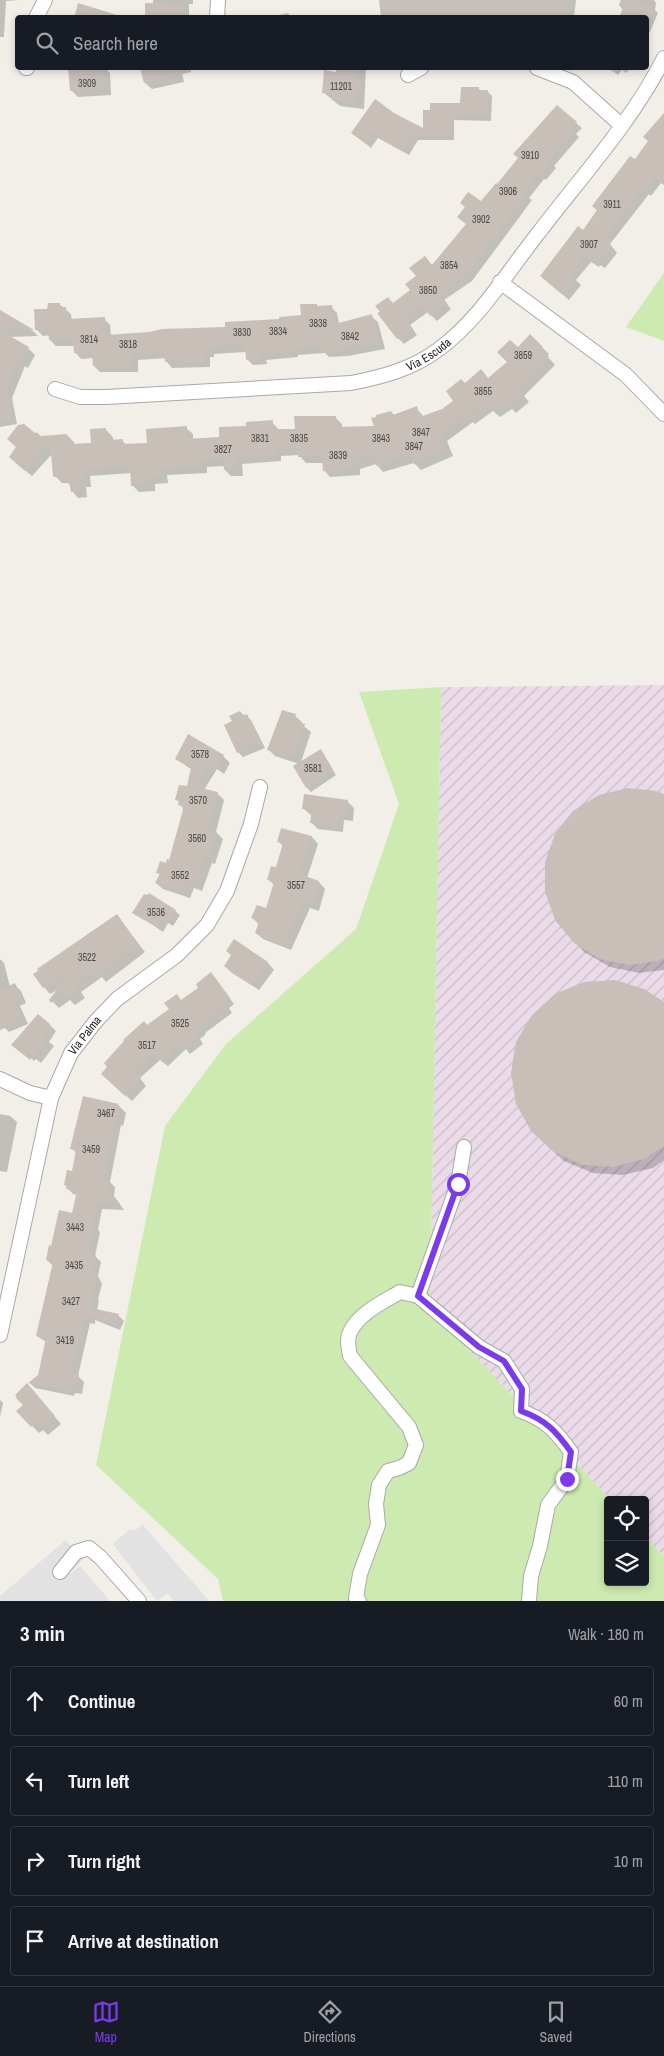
<!DOCTYPE html>
<meta charset="utf-8">
<style>
body{margin:0;font-family:"Archivo Narrow",sans-serif;background:#20242c;color:#f1f3f6}
.controls{position:absolute;right:15px;bottom:15px;display:grid;overflow:hidden;border-radius:5px;box-shadow:0 2px 8px #0003}
.controls button{width:45px;height:45px;display:grid;place-items:center;padding:0;border:0;border-bottom:1px solid #363941;background:#171b24;color:#f1f3f6;font:25px sans-serif}
.stop{position:absolute;width:15px;height:15px;margin:-11px;border:4px solid #7c3aed;border-radius:50%;background:#fff}
.stop.end{background:#7c3aed;border-color:#fff;box-shadow:0 1px 5px #0008}
.list{margin:0;padding:0;list-style:none}
h2{display:flex;justify-content:space-between;align-items:center;height:65px;margin:0;padding:0 20px;font-size:21px}
h2 small{font-size:16px;font-weight:400;color:#9ea1a6}
.list li{display:grid;grid-template-columns:32px 1fr auto;gap:15px;align-items:center;box-sizing:border-box;height:70px;margin:0 10px 10px;padding:0 10px;border:1px solid #363941;border-radius:5px}
.list b{display:block;font-size:19px;white-space:nowrap}
.list em{font-size:16px;font-style:normal;color:#9ea1a6}
.icon{flex:none;width:28px;height:28px;fill:none;stroke:currentColor;stroke-width:2;stroke-linecap:round;stroke-linejoin:round}
.map{position:relative;flex:none;width:664px;height:1601px;overflow:hidden}
.search{position:absolute;background:#171b24;box-shadow:0 2px 8px #0003;left:15px;right:15px;top:15px;height:55px;display:flex;align-items:center;gap:12px;box-sizing:border-box;padding:0 18px;border-radius:5px;color:#9ea1a6;font-size:19px}
.sheet{height:385px;background:#171b24}
nav{display:flex;justify-content:space-around;align-items:center;box-sizing:border-box;height:70px;border-top:1px solid #363941;background:#171b24;font-size:14px;color:#9ea1a6}
nav a{display:grid;justify-items:center;gap:2px}
nav .on{color:#7c3aed}
.map>svg:first-child{display:block}
.industrial{fill:url(#industrial-furrows)}
.grass{fill:#cdebb0}
.parking{fill:#e2e2e2}
.shadow{fill:#0003}
.building{fill:#c7bfb8}
.lines{fill:none;stroke-linecap:round;stroke-linejoin:round}
.minor-casing{stroke:#a9a9a9;stroke-width:16}
.minor{stroke:#fff;stroke-width:14}
.route{stroke:#7c3aed;stroke-width:6}
.labels{text-anchor:middle;dominant-baseline:central;stroke-width:4;stroke-linejoin:round;paint-order:stroke}
.number-label{font-size:10px;fill:#4b4948}
.street-label{font-size:12px;fill:#222;stroke:#fff}
</style>
<div class="map">
<svg width="664" height="1601" viewBox="0 0 664 1601">
<defs>
<pattern id="industrial-furrows" width="10" height="10" patternUnits="userSpaceOnUse" patternTransform="scale(1.25)"><rect width="10" height="10" fill="#ebdbe8"/><path d="M-1 1l2-2M0 10L10 0M9 11l2-2" fill="none" stroke="#c9bcc7"/></pattern>
</defs>
<rect width="100%" height="100%" fill="#f2efe9"/>
<polygon class="industrial" points="664,685 664,1556 645,1536 645,1500 611,1500 430,1309 441,687"/>
<g class="grass">
<polygon points="664,273 664,341 626,327"/>
<polygon points="441,687 430,1309 611,1500 608,1500 608,1582 645,1582 645,1536 664,1556 664,1601 223,1601 218,1579 96,1465 165,1126 226,1044 356,929 399,804 359,692"/>
</g>
<g class="parking">
<polygon points="142,1524 209,1601 174,1601 167,1593 157,1601 113,1544 130,1529 136,1530"/>
<polygon points="66,1540 83,1560 69,1573 70,1574 80,1566 110,1601 0,1601 0,1596"/>
</g>
<g class="shadow">
<polygon points="0,0 20,0 6,1 4,37 0,37"/>
<polygon points="153,0 193,0 193,4 189,4 189,18 146,18 153,4"/>
<polygon points="381,0 576,0 574,18 382,18"/>
<polygon points="621,0 654,0 656,3 655,10 658,13 648,36 646,36 646,18 623,10 619,5"/>
<polygon points="288,13 292,18 265,18"/>
<polygon points="69,68 105,68 110,73 111,95 78,97 71,90"/>
<polygon points="141,68 181,68 184,82 152,89 145,83"/>
<polygon points="338,68 366,68 364,109 340,106 323,92 337,73"/>
<polygon points="608,68 631,68 626,73 622,70 618,75"/>
<polygon points="479,89 481,91 487,91 492,96 491,121 454,120 454,140 418,140 409,155 378,138 371,148 353,133 394,114 424,130 431,111 462,104"/>
<polygon points="664,113 664,185 661,183 651,196 649,194 610,244 617,253 605,268 600,265 599,267 591,262 576,280 581,285 569,300 541,276 583,232 650,141"/>
<polygon points="576,123 582,128 576,134 579,137 554,166 556,168 546,180 544,179 529,198 532,200 472,281 444,300 451,309 437,321 428,312 410,325 417,335 404,344 398,338 394,304 412,290 467,224 482,202 498,186"/>
<polygon points="59,304 71,314 72,320 104,319 110,325 111,336 227,329 302,317 316,305 319,307 331,307 337,313 339,324 371,316 378,322 385,349 348,356 329,357 325,353 298,355 298,357 266,360 267,364 253,365 247,359 246,352 214,354 214,357 210,357 210,367 172,368 166,361 166,358 138,360 138,372 100,372 94,366 93,358 81,359 75,352 74,346 56,346 50,340 50,335 43,336 36,329 48,310"/>
<polygon points="0,312 33,331 38,336 9,337 28,348 35,355 28,368 25,366 12,398 17,424 0,427"/>
<polygon points="530,336 549,354 547,356 555,365 524,396 529,402 516,413 512,409 500,417 493,411 475,424 473,422 447,441 453,456 421,470 414,463 383,472 376,464 360,469 360,475 330,477 324,470 323,463 306,463 299,455 281,456 281,461 242,464 243,476 231,476 225,470 224,466 207,467 207,473 167,475 168,483 155,484 155,491 139,492 132,485 132,473 90,476 91,487 86,487 87,497 78,498 72,491 71,486 68,483 62,483 54,475 52,454 32,476 17,464 41,437 67,435 74,442 74,445 92,444 105,429 112,436 114,441 122,441 127,445 149,444 186,428 193,434 193,440 220,438 247,427 272,422 279,430 296,430 336,418 342,424 342,428 375,427 391,412 395,416 416,408 424,417 442,410 455,401 465,385 489,379 508,362"/>
<polygon points="240,712 251,720 265,748 243,757 238,752 225,725 233,722"/>
<polygon points="295,716 302,722 301,724 311,732 301,762 320,750 336,775 311,792 307,788 299,764 275,756 269,750"/>
<polygon points="189,735 223,756 230,763 224,774 217,769 204,790 217,793 224,800 216,832 223,839 215,864 212,863 202,891 194,888 190,898 163,889 156,883 161,876 158,873 170,861 184,809 177,799 188,788 192,770 177,759"/>
<polygon points="664,796 664,970 639,973 610,967 584,952 575,942"/>
<polygon points="347,801 354,808 353,821 344,820 343,832 318,829 312,823 312,816 304,809"/>
<polygon points="312,837 318,844 307,878 319,882 325,889 319,911 310,908 291,950 263,939 256,933 259,925 253,918 267,910 274,885 269,880 277,869 283,846 279,842"/>
<polygon points="175,911 180,915 173,926 168,923 163,932 134,912"/>
<polygon points="117,916 145,952 106,982 102,977 81,992 85,998 75,1005 70,1000 59,1008 51,1000 58,990 50,994 44,987"/>
<polygon points="234,941 268,963 274,970 259,990 232,973 225,966 232,956"/>
<polygon points="0,959 4,963 10,987 15,985 21,991 26,1003 20,1006 28,1024 9,1032 5,1028 0,1030"/>
<polygon points="216,980 234,1004 229,1008 232,1013 205,1033 206,1034 200,1039 203,1044 190,1054 186,1049 168,1066 160,1060 140,1078 146,1086 132,1101 108,1079 147,1027 182,1001"/>
<polygon points="664,1003 664,1160 653,1168 623,1175 593,1173 564,1161 541,1140"/>
<polygon points="49,1024 56,1031 49,1042 54,1046 41,1063 36,1059 34,1061 31,1058 30,1060 12,1045"/>
<polygon points="84,1098 118,1105 126,1113 123,1126 121,1125 110,1182 115,1187 114,1196 124,1210 102,1209 98,1230 100,1232 95,1256 101,1262 98,1276 102,1284 98,1299 99,1300 97,1311 118,1315 124,1321 120,1330 95,1320 95,1324 90,1323 78,1376 84,1382 82,1394 75,1393 74,1396 35,1388 30,1383 39,1375 46,1342 37,1336 53,1266 47,1260 52,1247 73,1214 77,1195 73,1194 65,1185 73,1173 77,1153 72,1149"/>
<polygon points="0,1114 10,1116 17,1122 7,1172 0,1171"/>
<polygon points="27,1385 61,1424 48,1435 43,1430 39,1433 18,1411 24,1405 15,1395"/>
<polygon points="0,1400 3,1403 0,1417"/>
</g>
<g class="building">
<polygon points="379,0 569,0 566,18 381,18"/>
<polygon points="626,0 635,0 654,8 650,18 619,18"/>
<polygon points="78,3 117,15 117,18 74,18"/>
<polygon points="145,3 183,4 183,18 145,18"/>
<polygon points="68,68 104,68 105,89 70,91"/>
<polygon points="140,68 191,68 191,72 144,83"/>
<polygon points="336,68 359,68 358,79 360,79 357,103 332,100 332,94 322,93 324,70 336,72"/>
<polygon points="461,87 479,87 479,90 488,90 487,116 450,116 449,136 413,135 404,151 373,134 366,144 351,133 375,99 394,113 423,128 423,110 430,110 430,103 460,103"/>
<polygon points="557,105 577,122 572,128 575,130 550,159 552,161 540,176 538,174 524,192 527,194 466,276 465,275 440,294 447,303 430,316 423,306 406,319 413,329 397,339 377,313 380,312 375,306 388,297 393,303 410,290 405,284 416,276 409,268 425,256 432,265 466,224 457,217 465,207 460,203 468,192 481,201 496,183 497,184 518,158 513,154"/>
<polygon points="664,113 664,185 655,178 645,191 642,189 605,238 608,240 607,243 612,246 599,263 594,260 592,262 585,256 570,273 576,278 563,295 540,276 578,226 583,230 597,210 592,206 630,156 635,159 648,141 643,137"/>
<polygon points="48,303 60,303 60,307 66,307 67,319 105,317 106,335 149,332 162,329 225,327 225,322 279,319 279,317 301,315 300,304 317,304 317,306 332,305 335,324 372,314 379,343 361,348 360,345 341,350 321,351 321,347 292,349 292,352 261,354 261,359 246,360 245,345 221,347 205,351 204,362 165,362 164,352 132,354 133,366 93,366 92,352 74,353 73,340 49,340 48,329 35,330 34,309 47,309"/>
<polygon points="0,310 34,330 1,331 29,347 21,362 18,361 8,386 13,420 0,422"/>
<polygon points="530,334 543,347 541,349 549,357 518,389 524,395 509,408 504,403 492,411 486,404 467,418 466,416 441,434 447,449 414,464 410,455 376,466 373,456 354,462 354,469 323,471 322,456 298,457 298,448 275,449 275,455 236,458 237,469 224,470 223,459 201,460 201,467 161,469 162,477 149,477 149,485 131,486 130,467 84,470 85,480 80,481 81,490 71,492 69,481 65,482 65,477 54,477 53,476 50,442 25,471 9,457 16,447 7,439 18,425 24,424 35,433 36,432 41,436 67,434 68,444 91,443 90,429 106,428 106,437 110,436 111,440 123,439 123,444 147,443 146,429 187,426 187,439 219,437 219,427 246,426 246,422 273,420 273,429 295,429 294,416 336,416 336,427 374,426 371,418 376,417 376,415 391,411 393,415 417,406 420,417 442,409 453,401 446,391 461,379 465,383 481,369 488,378 507,362 497,352 510,340 518,347"/>
<polygon points="282,710 296,714 294,721 305,724 294,758 267,750"/>
<polygon points="240,711 243,716 247,714 261,744 237,753 224,725 232,721 229,716"/>
<polygon points="188,734 224,755 216,768 210,764 196,787 218,792 208,829 216,831 209,858 205,857 196,885 187,882 184,892 155,883 160,874 156,873 160,861 166,863 167,859 169,860 183,810 182,806 178,805 179,801 175,800 179,785 187,786 191,768 175,759"/>
<polygon points="321,749 333,770 306,788 293,766"/>
<polygon points="628,788 656,791 664,794 664,958 658,961 629,965 600,959 574,943 555,920 545,892 545,862 555,834 573,811 599,795"/>
<polygon points="304,794 348,800 346,815 338,814 337,825 310,823 312,810 302,809"/>
<polygon points="281,828 312,836 300,874 319,881 313,905 303,903 284,945 255,933 259,922 251,918 257,905 266,908 274,882 267,880 271,866 276,867 283,843 277,842"/>
<polygon points="149,893 176,910 168,923 163,920 158,928 132,913 144,894 147,895"/>
<polygon points="117,914 139,945 99,976 95,971 75,985 80,991 67,999 63,994 51,1003 49,1000 67,977 43,988 33,974 38,971 37,969"/>
<polygon points="234,939 268,962 252,985 224,966 231,955 226,951"/>
<polygon points="211,972 230,998 224,1002 227,1007 201,1026 202,1028 195,1033 198,1038 183,1049 180,1044 162,1061 160,1059 158,1060 154,1055 135,1072 141,1079 125,1096 101,1074 107,1067 104,1063 124,1041 123,1040 144,1021 147,1025 169,1009 164,1003 177,994 181,1000 198,988 196,984"/>
<polygon points="615,980 644,989 664,1002 664,1146 644,1159 614,1167 583,1165 554,1152 531,1131 516,1104 511,1073 516,1042 532,1015 555,994 584,982"/>
<polygon points="15,983 21,997 15,1000 23,1018 0,1028 0,990"/>
<polygon points="38,1014 50,1024 43,1035 48,1039 34,1057 29,1053 27,1055 24,1053 23,1054 11,1045"/>
<polygon points="83,1096 119,1104 117,1105 120,1106 118,1120 115,1120 104,1179 110,1180 108,1189 120,1204 96,1203 93,1225 95,1225 89,1254 96,1255 92,1269 97,1278 92,1293 94,1293 91,1308 119,1314 114,1325 90,1315 89,1319 85,1318 72,1374 79,1375 76,1389 69,1387 68,1391 28,1383 38,1375 46,1338 36,1336 53,1262 46,1260 49,1245 51,1246 59,1210 72,1213 77,1191 66,1189 67,1186 64,1185 67,1170 72,1171 76,1150 70,1149"/>
<polygon points="27,1383 55,1416 41,1429 35,1424 31,1427 16,1411 23,1405 16,1398 18,1396 16,1394"/>
</g>
<g class="lines">
<defs>
<g id="minor">
<polyline points="36,18 45,0"/>
<polyline points="217,18 218,0"/>
<polyline points="26,68 27,68"/>
<polyline points="537,68 573,82 621,125"/>
<polyline points="408,75 421,68"/>
<polyline points="500,282 626,375 664,414"/>
<path id="s1" d="M55,389L80,397H106L351,383C382,377 413,369 439,349C480,319 508,271 540,231C582,176 633,120 664,58"/>
<polyline points="0,1079 30,1093 51,1098"/>
<path d="M464,1147L458,1184L418,1296L479,1347L504,1361L522,1389L521,1411C546,1420 556,1431 571,1452L567,1479L548,1505L540,1546L531,1576L529,1601"/>
<path id="s2" d="M0,1335L51,1098L71,1053L96,1021L117,999L177,955L207,925L227,891L251,824L260,787"/>
<polyline points="60,1572 76,1552 89,1548 101,1558 139,1601"/>
<path d="M359,1601L356,1598L360,1574L378,1525L376,1504L379,1485L388,1471L399,1468L409,1463L416,1445L409,1427L350,1356C349,1349 346,1340 350,1332C359,1313 383,1302 400,1292L418,1296"/>
</g>
</defs>
<use href="#minor" class="minor-casing"/>
<use href="#minor" class="minor"/>
</g>
<g class="lines">
<path class="route" d="M458,1184L418,1296L479,1347L504,1361L522,1389L521,1411C546,1420 556,1431 571,1452L567,1479"/>
</g>
<g class="labels">
<g class="number-label">
<text x="87" y="83">3909</text>
<text x="341" y="86">11201</text>
<text x="530" y="155">3910</text>
<text x="508" y="191">3906</text>
<text x="612" y="204">3911</text>
<text x="481" y="219">3902</text>
<text x="589" y="244">3907</text>
<text x="449" y="265">3854</text>
<text x="428" y="290">3850</text>
<text x="318" y="323">3838</text>
<text x="278" y="331">3834</text>
<text x="242" y="332">3830</text>
<text x="350" y="336">3842</text>
<text x="89" y="339">3814</text>
<text x="128" y="344">3818</text>
<text x="523" y="355">3859</text>
<text x="483" y="391">3855</text>
<text x="421" y="432">3847</text>
<text x="260" y="438">3831</text>
<text x="299" y="438">3835</text>
<text x="381" y="438">3843</text>
<text x="414" y="446">3847</text>
<text x="223" y="449">3827</text>
<text x="338" y="455">3839</text>
<text x="200" y="754">3578</text>
<text x="313" y="768">3581</text>
<text x="198" y="800">3570</text>
<text x="197" y="838">3560</text>
<text x="180" y="875">3552</text>
<text x="296" y="885">3557</text>
<text x="156" y="912">3536</text>
<text x="87" y="957">3522</text>
<text x="180" y="1023">3525</text>
<text x="147" y="1045">3517</text>
<text x="106" y="1113">3467</text>
<text x="91" y="1149">3459</text>
<text x="75" y="1227">3443</text>
<text x="74" y="1265">3435</text>
<text x="71" y="1301">3427</text>
<text x="65" y="1340">3419</text>
</g>
<g class="street-label">
<text stroke="none"><textPath href="#s1" startOffset="381">Via Escuda</textPath></text>
<text stroke="none"><textPath href="#s2" startOffset="314">Via Palma</textPath></text>
</g>
</g>
</svg>
<div class="controls">
<button><svg class="icon" aria-label="locate" viewBox="0 0 24 24"><circle cx="12" cy="12" r="6"/><path d="M12 2v4M12 18v4M2 12h4M18 12h4"/></svg></button>
<button><svg class="icon" aria-label="layers" viewBox="0 0 24 24"><path d="M12 4l9 5-9 5-9-5zM3 14l9 5 9-5"/></svg></button>
</div>
<div class="stop" style="left:458px;top:1184px"></div>
<div class="stop end" style="left:567px;top:1479px"></div>
<div class="search"><svg class="icon" aria-label="search" viewBox="0 0 24 24"><circle cx="10" cy="10" r="6"/><path d="M15 15l6 6"/></svg>Search here</div>
</div>
<section class="sheet">
<h2>3 min<small>Walk · 180 m</small></h2>
<ul class="list">
<li><svg class="icon" aria-label="ahead" viewBox="0 0 24 24"><path d="M12 20V5M6 11l6-6 6 6"/></svg><div><b>Continue</b></div><em>60 m</em></li>
<li><svg class="icon" aria-label="left" viewBox="0 0 24 24"><path d="M17 20v-9H6M10 6l-5 5 5 5"/></svg><div><b>Turn left</b></div><em>110 m</em></li>
<li><svg class="icon" aria-label="right" viewBox="0 0 24 24"><path d="M7 20v-9h11M14 6l5 5-5 5"/></svg><div><b>Turn right</b></div><em>10 m</em></li>
<li><svg class="icon" aria-label="arrive" viewBox="0 0 24 24"><path d="M6 21V4h12l-3 4 3 4H6"/></svg><div><b>Arrive at destination</b></div></li>
</ul>
</section>
<nav>
<a class="on"><svg class="icon" aria-label="map" viewBox="0 0 24 24"><path d="M3 6l6-2 6 2 6-2v14l-6 2-6-2-6 2zM9 4v14M15 6v14"/></svg>Map</a>
<a><svg class="icon" aria-label="directions" viewBox="0 0 24 24"><path d="M12 3l9 9-9 9-9-9zM9 14v-3h6M13 9l2 2-2 2"/></svg>Directions</a>
<a><svg class="icon" aria-label="saved" viewBox="0 0 24 24"><path d="M7 4h10v16l-5-4-5 4z"/></svg>Saved</a>
</nav>
